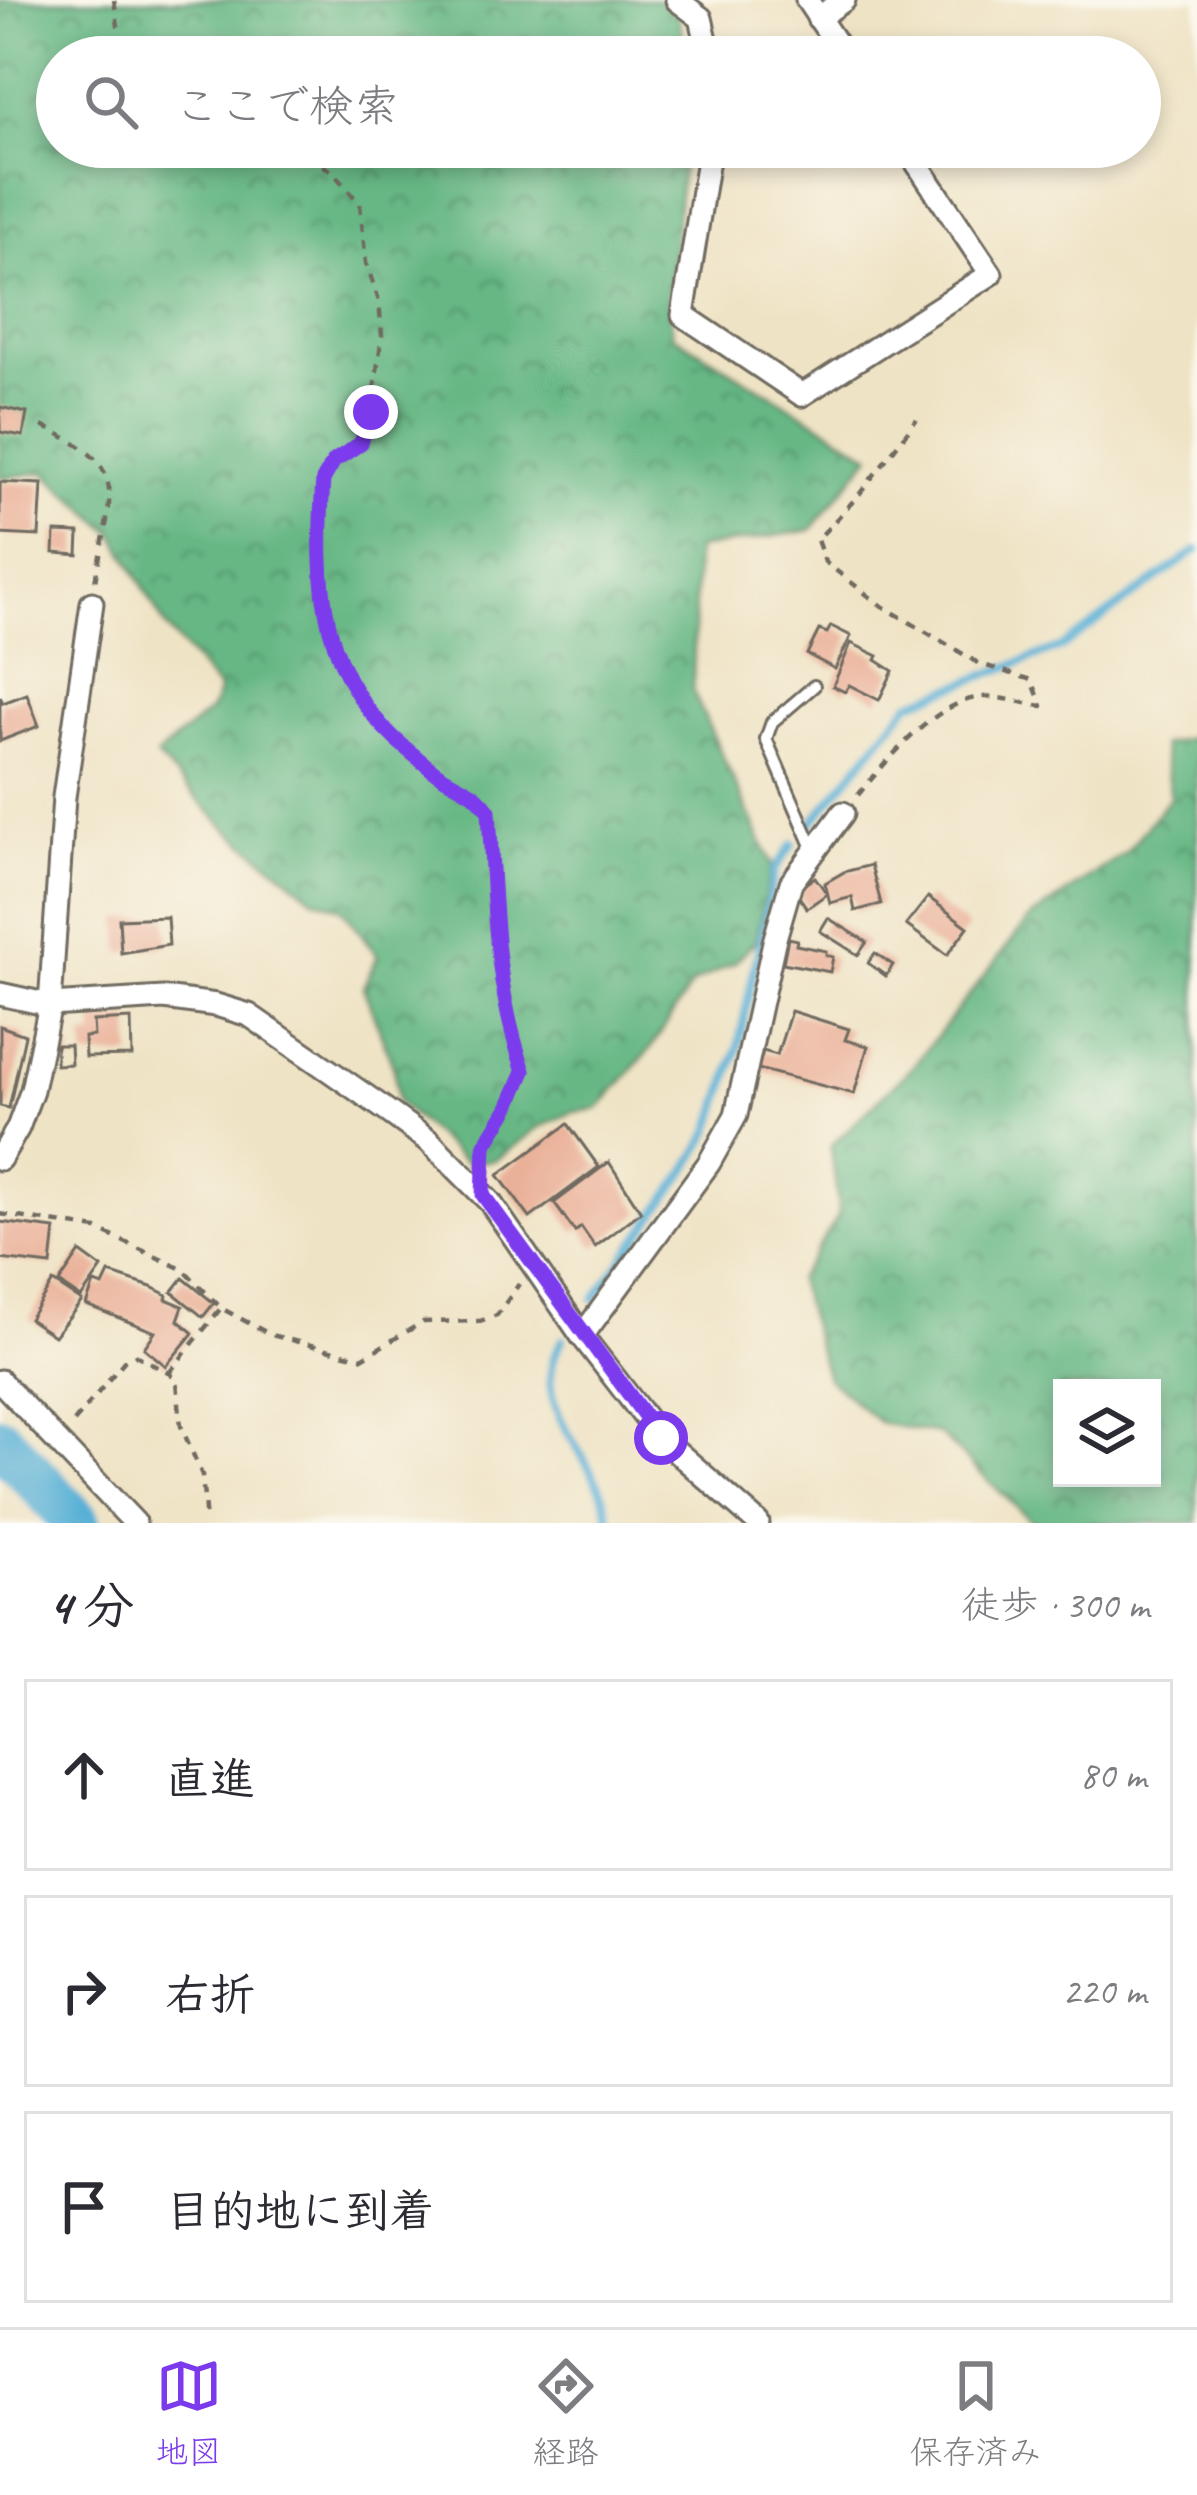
<!DOCTYPE html>
<html lang="ja">
<meta charset="utf-8">
<style>
body{margin:0;font-family:Caveat,"Klee One",sans-serif;background:#f2f2f3;color:#2b2b33}
.controls{position:absolute;right:36px;bottom:36px;display:grid;overflow:hidden;border-radius:0px;box-shadow:0 6px 18px #0003}
.controls button{width:108px;height:108px;display:grid;place-items:center;padding:0;border:0;border-bottom:3px solid #e1e1e2;background:#fff;color:#2b2b33;font:60px sans-serif}
.stop{position:absolute;width:36px;height:36px;margin:-27px;border:9px solid #7c3aed;border-radius:50%;background:#fff}
.stop.end{background:#7c3aed;border-color:#fff;box-shadow:0 3px 12px #0008}
.list{margin:0;padding:0;list-style:none}
h2{display:flex;justify-content:space-between;align-items:center;height:156px;margin:0;padding:0 48px;font-size:51px}
h2 small{font-size:39px;font-weight:400;color:#7c7c81}
.list li{display:grid;grid-template-columns:78px 1fr auto;gap:36px;align-items:center;box-sizing:border-box;height:192px;margin:0 24px 24px;padding:0 24px;border:3px solid #e1e1e2;border-radius:0px}
.list b{display:block;font-size:45px;white-space:nowrap}
.list em{font-size:39px;font-style:normal;color:#7c7c81}
.icon{flex:none;width:66px;height:66px;fill:none;stroke:currentColor;stroke-width:2;stroke-linecap:round;stroke-linejoin:round}
.map{position:relative;flex:none;width:1197px;height:1523px;overflow:hidden}
.search{position:absolute;background:#fff;box-shadow:0 6px 18px #0003;left:36px;right:36px;top:36px;height:132px;display:flex;align-items:center;gap:30px;box-sizing:border-box;padding:0 42px;border-radius:66px;color:#7c7c81;font-size:45px}
.sheet{height:804px;background:#fff}
nav{display:flex;justify-content:space-around;align-items:center;box-sizing:border-box;height:168px;border-top:3px solid #e1e1e2;background:#fff;font-size:33px;color:#7c7c81}
nav a{display:grid;justify-items:center;gap:6px}
nav .on{color:#7c3aed}
.map>svg:first-child{display:block}
.forest{fill:url(#forest-crowns);stroke:#487158;stroke-width:3;fill-rule:evenodd}
.lines{fill:none;stroke-linecap:round;stroke-linejoin:round}
.stream{stroke:#59b0d6;stroke-width:8}
.river{stroke:#59b0d6;stroke-width:48}
.building{fill:#eaaf96}
.service-casing{stroke:#706b61;stroke-width:16}
.minor-casing{stroke:#706b61;stroke-width:27}
.path{stroke:#706b61;stroke-width:4.5;stroke-dasharray:9 9;stroke-linecap:butt}
.service{stroke:#fff;stroke-width:10}
.minor{stroke:#fff;stroke-width:21}
.route{stroke:#7c3aed;stroke-width:15}
</style>
<div class="map">
<svg width="1197" height="1523" viewBox="0 0 1197 1523">
<defs>
<pattern id="forest-crowns" width="20" height="18" patternUnits="userSpaceOnUse" patternTransform="scale(3)"><rect width="20" height="18" fill="#66b784"/><path d="M2 6a3 3 0 1 1 6 0M12 15a3 3 0 1 1 6 0" fill="none" stroke="#54956c"/></pattern>
</defs>
<rect width="100%" height="100%" fill="#fbf7ec"/>
<filter id="ink" filterUnits="userSpaceOnUse"><feTurbulence type="fractalNoise" baseFrequency=".00833" numOctaves="2"/><feDisplacementMap in="SourceGraphic" scale="24" xChannelSelector="R" yChannelSelector="G"/><feConvolveMatrix kernelMatrix="1 2 1 2 8 2 1 2 1" color-interpolation-filters="sRGB"/></filter>
<filter id="wash" filterUnits="userSpaceOnUse"><feTurbulence type="fractalNoise" baseFrequency=".004" numOctaves="4" result="noise"/><feDisplacementMap in="SourceGraphic" scale="48" xChannelSelector="R" yChannelSelector="G"/><feGaussianBlur stdDeviation="2.7" result="paint"/><feColorMatrix in="noise" values="0 0 0 0 0 0 0 0 0 0 0 0 0 0 0 0 0 1.4 0 .05"/><feComposite in="paint" operator="in"/></filter>
<g filter="url(#wash)">
<rect width="100%" height="100%" fill="#efe3c5"/>
<g class="forest">
<polygon points="0,0 659,0 678,17 689,57 57,57 57,147 684,147 668,301 673,335 871,455 811,530 696,549 693,692 772,864 755,941 735,962 692,984 651,1048 598,1109 573,1112 538,1128 495,1160 466,1163 398,1102 394,1068 363,987 378,956 342,908 315,899 226,828 156,756 211,710 219,690 166,627 114,534 44,472 0,478"/>
<path d="M1197,736V1523H1033L939,1434L880,1423L827,1378L797,1280L839,1215L831,1146L913,1066L1028,920L1126,852L1171,797L1162,745ZM1062,1388H1152V1478H1062Z"/>
</g>
<g class="lines">
<g class="stream">
<polyline points="811,824 910,703 1062,647 1197,550"/>
<polyline points="594,1299 685,1173 711,1131 738,1047 775,869 793,844"/>
<path d="M563,1339C519,1409 603,1455 610,1523"/>
</g>
<polyline class="river" points="0,1440 77,1523"/>
</g>
<g id="blocks">
<g class="building">
<polygon points="0,407 27,413 23,436 0,432"/>
<polygon points="0,482 42,484 39,536 0,534"/>
<polygon points="55,532 79,533 78,555 54,553"/>
<polygon points="831,626 851,636 835,669 807,654 819,630 827,633"/>
<polygon points="851,643 878,656 876,660 893,671 879,700 849,685 845,692 833,686"/>
<polygon points="27,694 39,726 0,741 0,696 3,703"/>
<polygon points="871,865 881,904 855,911 852,897 830,903 825,883 844,872"/>
<polygon points="815,877 827,894 807,908 795,891"/>
<polygon points="928,897 968,927 947,955 906,925"/>
<polygon points="167,917 169,945 121,953 119,919"/>
<polygon points="828,918 867,942 858,955 820,931"/>
<polygon points="788,938 797,940 796,945 826,951 826,955 833,957 830,972 783,963"/>
<polygon points="875,953 893,965 886,976 868,963"/>
<polygon points="791,1011 849,1029 845,1040 868,1046 854,1094 758,1069 763,1051 777,1055"/>
<polygon points="131,1019 132,1056 85,1057 84,1037 94,1036 93,1021"/>
<polygon points="0,1026 25,1035 9,1108 0,1106"/>
<polygon points="56,1045 70,1045 71,1064 56,1065"/>
<polygon points="568,1124 599,1167 530,1218 498,1175"/>
<polygon points="609,1162 641,1212 595,1247 581,1227 575,1232 554,1203"/>
<polygon points="0,1222 55,1229 51,1265 0,1259"/>
<polygon points="80,1252 102,1268 81,1298 59,1283"/>
<polygon points="109,1273 151,1287 167,1295 166,1299 183,1306 178,1320 193,1333 166,1366 144,1348 155,1332 86,1305 94,1283 103,1286"/>
<polygon points="183,1278 214,1303 203,1317 172,1292"/>
<polygon points="53,1282 82,1301 54,1336 29,1319"/>
</g>
</g>
</g>
<g filter="url(#ink)">
<use href="#blocks" fill-opacity="0" stroke="#706b61" stroke-width="3"/>
<g class="lines">
<defs>
<polyline id="service" points="813,848 766,739 772,722 814,686"/>
<g id="minor">
<polyline points="677,0 701,18 710,57"/>
<polyline points="807,0 845,57"/>
<polyline points="818,18 844,0"/>
<polyline points="710,147 683,315 802,395 991,274 906,147"/>
<polyline points="0,994 50,1005 164,998 216,1005 249,1015 379,1105 429,1141 490,1202 582,1336 661,1438 758,1523"/>
<polyline points="0,1159 18,1128 32,1090 50,1005 64,797 92,603"/>
<polyline points="582,1336 709,1163 736,1115 774,942 791,883 843,813"/>
<polyline points="0,1381 135,1523"/>
</g>
</defs>
<use href="#service" class="service-casing"/>
<use href="#minor" class="minor-casing"/>
<g class="path">
<polyline points="114,0 120,38 144,57"/>
<path d="M292,147L332,171L360,204L366,263L379,301L382,336L371,412L361,443L334,461L323,480C315,588 319,678 409,750C418,758 427,767 438,774C458,787 475,790 489,811C494,900 494,986 524,1071C514,1096 486,1137 484,1160"/>
<path d="M42,426C135,467 109,496 95,582"/>
<path d="M858,795C886,762 937,698 985,697C1003,697 1023,703 1042,706L1032,680L980,664L879,604L825,562L817,540L858,496L917,419"/>
<polyline points="0,1214 97,1229 184,1270 221,1308 271,1335 362,1358 423,1322 480,1321 497,1315 519,1284"/>
<polyline points="169,1373 221,1308"/>
<polyline points="74,1422 125,1360 136,1355 169,1373 177,1381 181,1426 202,1475 206,1523"/>
</g>
<use href="#service" class="service"/>
<use href="#minor" class="minor"/>
</g>
</g>
<g class="lines" filter="url(#ink)">
<path class="route" d="M371,412L361,443L334,461L323,480C316,587 319,678 409,751C418,758 427,767 438,774C458,787 475,790 489,811C494,900 494,986 524,1071L508,1108L485,1145L483,1195L661,1438"/>
</g>
</svg>
<div class="controls">
<button><svg class="icon" aria-label="layers" viewBox="0 0 24 24"><path d="M12 4l9 5-9 5-9-5zM3 14l9 5 9-5"/></svg></button>
</div>
<div class="stop" style="left:661px;top:1438px"></div>
<div class="stop end" style="left:371px;top:412px"></div>
<div class="search"><svg class="icon" aria-label="search" viewBox="0 0 24 24"><circle cx="10" cy="10" r="6"/><path d="M15 15l6 6"/></svg>ここで検索</div>
</div>
<section class="sheet">
<h2>4 分<small>徒歩 · 300 m</small></h2>
<ul class="list">
<li><svg class="icon" aria-label="ahead" viewBox="0 0 24 24"><path d="M12 20V5M6 11l6-6 6 6"/></svg><div><b>直進</b></div><em>80 m</em></li>
<li><svg class="icon" aria-label="right" viewBox="0 0 24 24"><path d="M7 20v-9h11M14 6l5 5-5 5"/></svg><div><b>右折</b></div><em>220 m</em></li>
<li><svg class="icon" aria-label="arrive" viewBox="0 0 24 24"><path d="M6 21V4h12l-3 4 3 4H6"/></svg><div><b>目的地に到着</b></div></li>
</ul>
</section>
<nav>
<a class="on"><svg class="icon" aria-label="map" viewBox="0 0 24 24"><path d="M3 6l6-2 6 2 6-2v14l-6 2-6-2-6 2zM9 4v14M15 6v14"/></svg>地図</a>
<a><svg class="icon" aria-label="directions" viewBox="0 0 24 24"><path d="M12 3l9 9-9 9-9-9zM9 14v-3h6M13 9l2 2-2 2"/></svg>経路</a>
<a><svg class="icon" aria-label="saved" viewBox="0 0 24 24"><path d="M7 4h10v16l-5-4-5 4z"/></svg>保存済み</a>
</nav>
